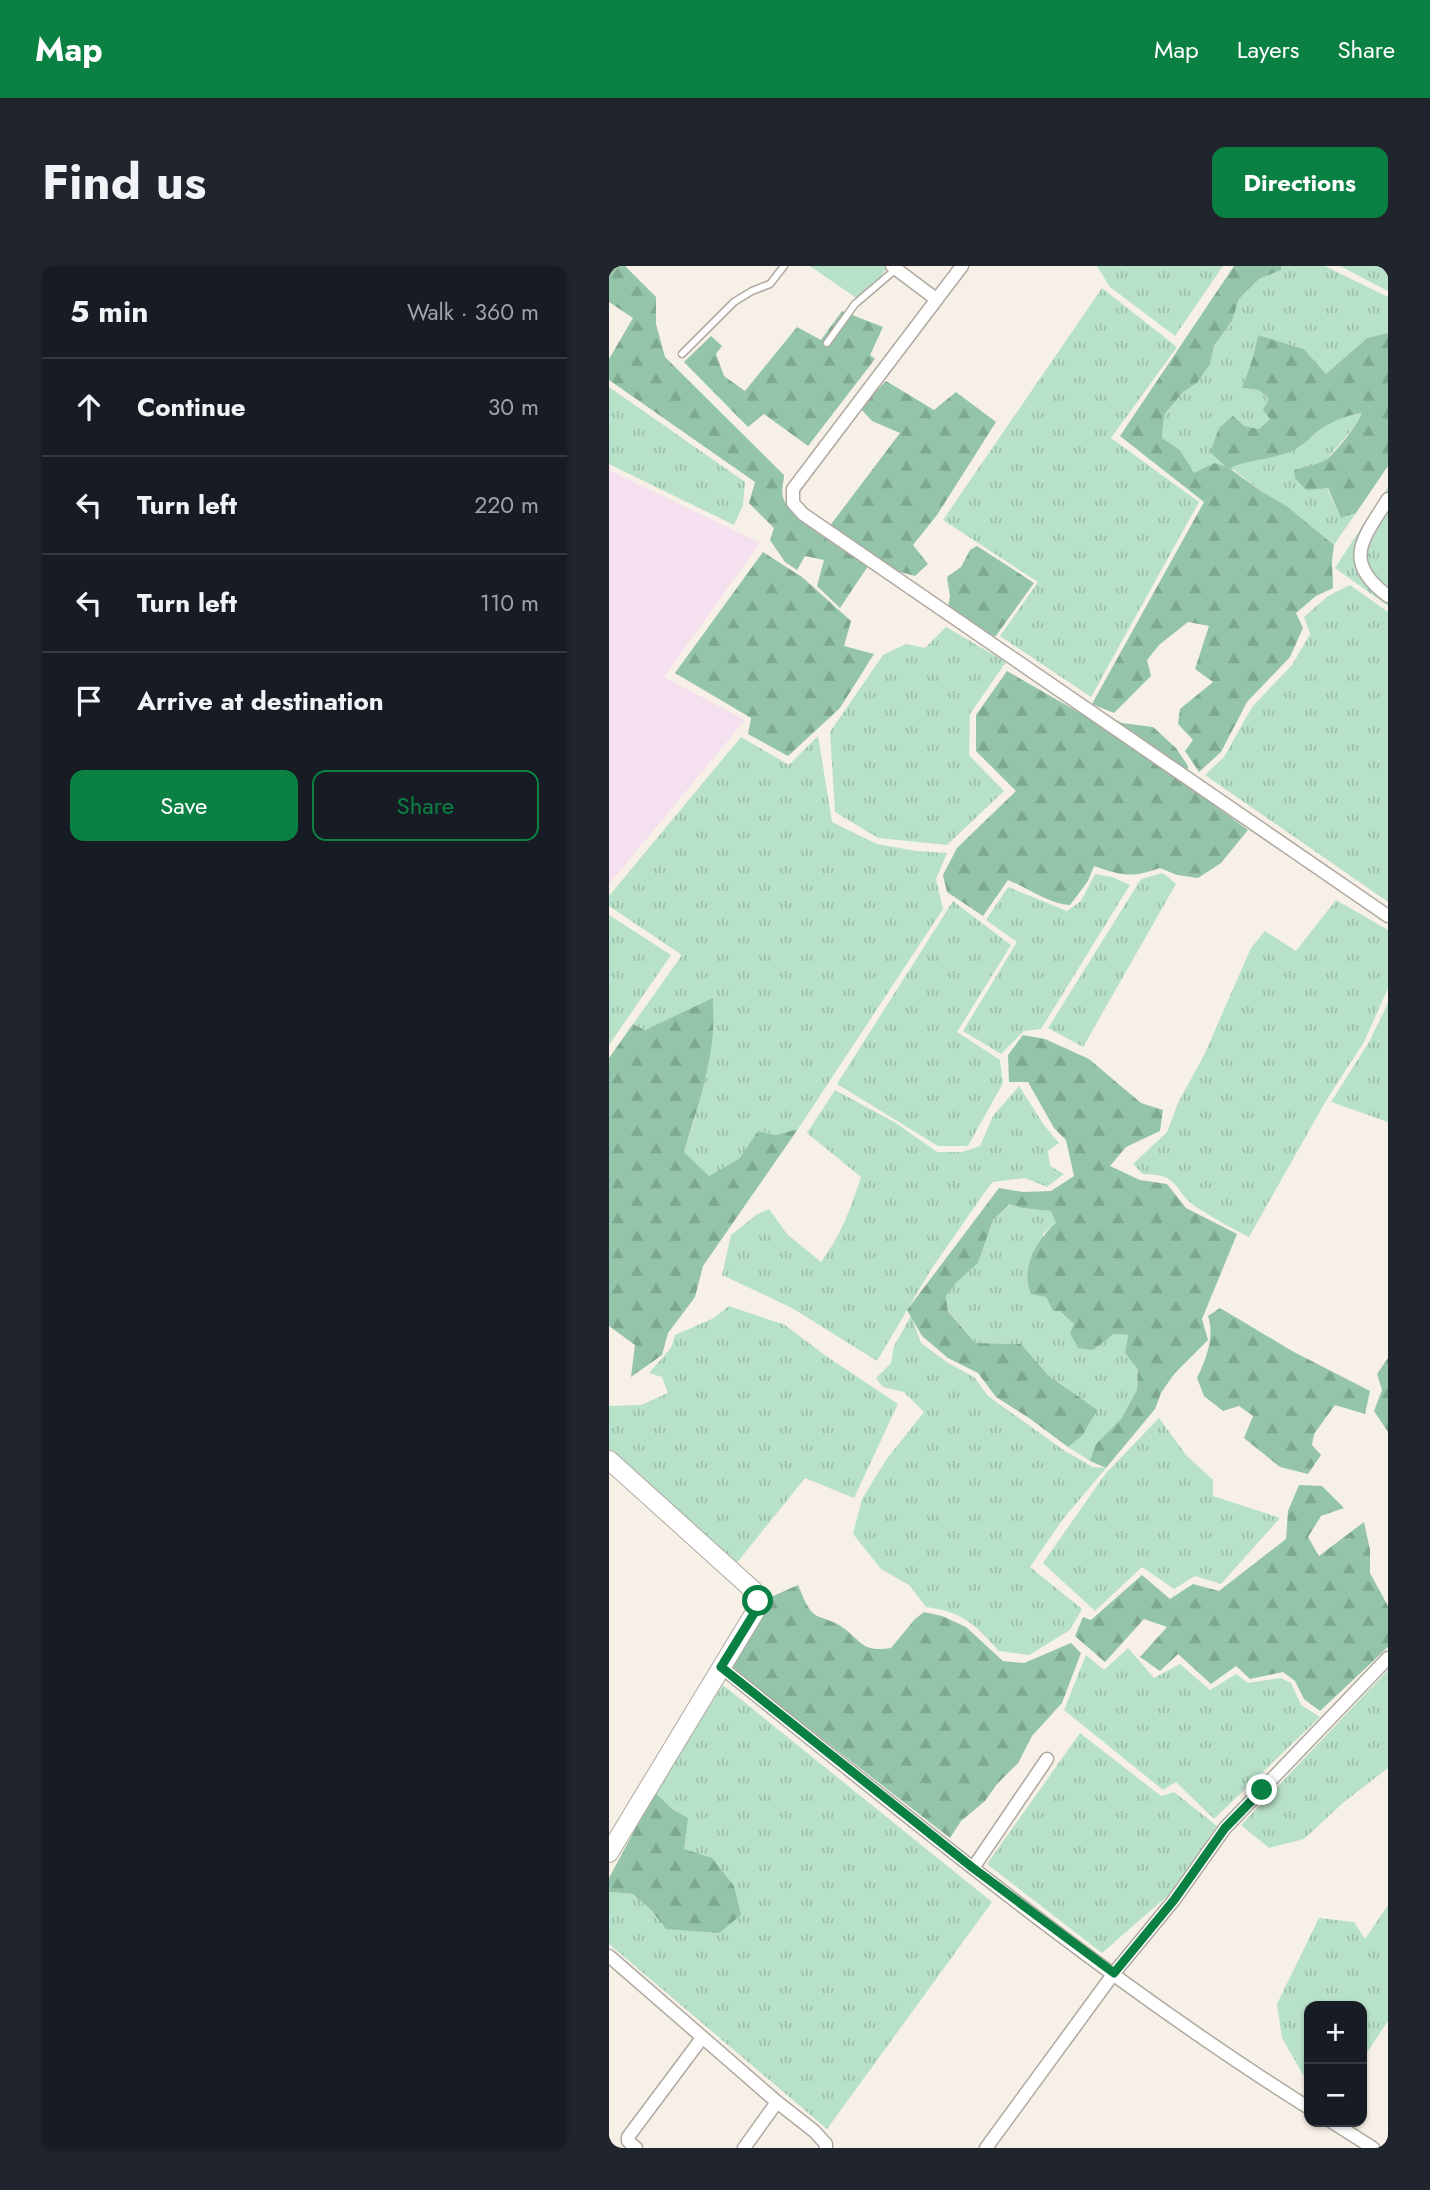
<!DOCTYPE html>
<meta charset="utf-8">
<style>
body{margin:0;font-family:Jost,sans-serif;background:#20242c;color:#f1f3f6}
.controls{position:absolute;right:21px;bottom:21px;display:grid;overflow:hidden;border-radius:14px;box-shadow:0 2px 5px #0004}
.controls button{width:63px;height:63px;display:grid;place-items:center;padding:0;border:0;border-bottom:2px solid #363941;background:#171b24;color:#f1f3f6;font:35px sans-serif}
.stop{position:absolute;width:21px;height:21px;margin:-16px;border:5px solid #0b8043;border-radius:50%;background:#fff}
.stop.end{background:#0b8043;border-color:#fff;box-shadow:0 2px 7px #0008}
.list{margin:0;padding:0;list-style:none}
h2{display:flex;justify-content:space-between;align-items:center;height:91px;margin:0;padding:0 28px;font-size:30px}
h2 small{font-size:23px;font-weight:400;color:#9ea1a6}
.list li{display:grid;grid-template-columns:46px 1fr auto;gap:21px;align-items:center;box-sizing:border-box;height:98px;padding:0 28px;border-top:2px solid #363941}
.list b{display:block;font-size:26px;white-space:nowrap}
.list em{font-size:23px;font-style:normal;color:#9ea1a6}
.actions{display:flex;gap:14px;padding:21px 28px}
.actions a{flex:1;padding:16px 0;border:2px solid #0b8043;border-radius:14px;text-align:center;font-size:24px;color:#0b8043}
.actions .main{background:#0b8043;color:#fff}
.icon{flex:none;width:38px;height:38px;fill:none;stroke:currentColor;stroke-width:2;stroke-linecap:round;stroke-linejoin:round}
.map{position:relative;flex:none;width:779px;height:1882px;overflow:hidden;border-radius:14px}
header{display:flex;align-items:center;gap:42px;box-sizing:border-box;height:98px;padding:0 35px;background:#0b8043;color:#fff}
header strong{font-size:33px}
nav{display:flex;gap:38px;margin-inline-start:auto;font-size:24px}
.intro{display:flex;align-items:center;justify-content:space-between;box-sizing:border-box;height:168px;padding:0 42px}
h1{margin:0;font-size:49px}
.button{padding:18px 32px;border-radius:14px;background:#0b8043;color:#fff;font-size:24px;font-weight:700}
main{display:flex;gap:42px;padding:0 42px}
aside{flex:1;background:#171b24;border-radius:14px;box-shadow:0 2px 5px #0004}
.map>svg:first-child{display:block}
.industrial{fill:#f5e0ef}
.grass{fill:url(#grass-tufts)}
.forest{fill:url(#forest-firs)}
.garden{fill:#b8e1ca}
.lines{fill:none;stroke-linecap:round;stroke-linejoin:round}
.lane-casing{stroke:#afa9a1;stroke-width:9}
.street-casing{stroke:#afa9a1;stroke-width:15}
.secondary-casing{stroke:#afa9a1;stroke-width:20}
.lane{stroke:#fff;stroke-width:6}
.street{stroke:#fff;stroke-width:12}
.secondary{stroke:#fff;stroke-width:18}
.route{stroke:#0b8043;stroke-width:9}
</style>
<header>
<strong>Map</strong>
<nav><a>Map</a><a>Layers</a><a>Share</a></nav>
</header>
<div class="intro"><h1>Find us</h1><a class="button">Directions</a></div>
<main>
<aside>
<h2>5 min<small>Walk · 360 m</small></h2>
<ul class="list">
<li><svg class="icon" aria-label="ahead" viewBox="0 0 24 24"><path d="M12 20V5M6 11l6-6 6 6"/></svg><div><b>Continue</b></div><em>30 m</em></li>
<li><svg class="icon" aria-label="left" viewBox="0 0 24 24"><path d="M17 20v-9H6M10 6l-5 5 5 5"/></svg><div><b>Turn left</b></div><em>220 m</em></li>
<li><svg class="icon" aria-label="left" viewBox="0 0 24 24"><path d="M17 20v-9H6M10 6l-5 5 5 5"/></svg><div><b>Turn left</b></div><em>110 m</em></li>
<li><svg class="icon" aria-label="arrive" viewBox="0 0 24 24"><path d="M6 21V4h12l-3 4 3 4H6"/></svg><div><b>Arrive at destination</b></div></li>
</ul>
<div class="actions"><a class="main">Save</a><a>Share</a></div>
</aside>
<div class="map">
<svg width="779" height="1882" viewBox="0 0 779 1882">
<defs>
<pattern id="grass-tufts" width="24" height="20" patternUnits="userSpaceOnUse" patternTransform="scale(1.75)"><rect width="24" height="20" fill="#b8e1ca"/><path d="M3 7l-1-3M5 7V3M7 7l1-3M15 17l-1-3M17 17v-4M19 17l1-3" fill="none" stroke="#9dc0ad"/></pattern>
<pattern id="forest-firs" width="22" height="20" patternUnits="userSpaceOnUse" patternTransform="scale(1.75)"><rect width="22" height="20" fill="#94c4aa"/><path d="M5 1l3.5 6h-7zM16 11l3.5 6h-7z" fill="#7fa891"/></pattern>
</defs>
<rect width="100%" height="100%" fill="#f7f0e7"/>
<polygon class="industrial" points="0,204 151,277 55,411 136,454 0,618"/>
<g class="grass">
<polygon points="488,0 614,0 566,70 501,21"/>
<path d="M672,0H716L779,31V67L758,72L717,108L695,83L649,69L644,91L633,122L650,124L660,133L661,153L650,163L635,160L610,162L602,185L691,181L720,157L738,150L754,147C744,165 730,178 717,194L718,222L732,252L747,247L725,279L679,241L652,225L625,204L606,197L585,208L571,184L553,172L555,149L574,126L588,117L601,98L605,80L623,55L630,33L650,13L672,4Z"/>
<polygon points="731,0 779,0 779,25"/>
<polygon points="493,22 568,81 502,172 590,236 482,431 391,370 429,316 334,254"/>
<polygon points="0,121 136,216 134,239 125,259 0,198"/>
<polygon points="779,221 779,340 726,302"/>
<polygon points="741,319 779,346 779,636 596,509 615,491 643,441 683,399 701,368 695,351 719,330"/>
<polygon points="337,361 397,396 361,448 360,489 395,525 338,579 269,572 226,546 221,466 274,389 297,378 316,382"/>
<polygon points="209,470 223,556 268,578 307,585 338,587 327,613 334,643 189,863 167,869 149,865 130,894 100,910 75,886 86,853 104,733 36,764 24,758 73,689 0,640 0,630 132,471 180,499"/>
<polygon points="554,607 567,618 474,781 439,762 532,613"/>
<polygon points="486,608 503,611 521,619 432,763 415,765 392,788 354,765 408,676 377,654 399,621 458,645 472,635"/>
<path d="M727,634L779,664V722L755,776L718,833L640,971C622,962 604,952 587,941C563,924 572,908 534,908L524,898L558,866L569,837L596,787L642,682L656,665L687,685Z"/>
<polygon points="344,635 402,679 348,766 391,794 394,817 359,880 329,880 228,818"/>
<polygon points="0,649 62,689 0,779"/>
<polygon points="779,737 779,856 722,836 760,776"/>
<path d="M410,820L435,859L450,877L439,885L441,900L455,908L438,921L416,912L383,916L323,1002L268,1095L183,1042L113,1009L122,969L147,949L160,943L178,968L212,996C232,970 242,941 252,911L198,867L226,824L287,857L328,886H353L371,880L384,850Z"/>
<polygon points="402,938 413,942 442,945 447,957 434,968 437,1031 444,1045 451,1045 465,1058 484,1084 505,1068 519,1069 516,1087 529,1104 528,1124 512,1153 487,1178 481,1195 459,1181 473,1170 458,1122 439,1109 412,1078 366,1077 339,1044 337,1030 349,1015 369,997 384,954"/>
<polygon points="120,1040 176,1059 217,1090 289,1138 245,1232 196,1212 127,1298 70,1250 0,1184 0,1140 32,1139 59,1127 53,1111 40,1107 62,1082 66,1069 105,1052"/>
<path d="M302,1050L312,1077L339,1097L365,1111L379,1130L456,1185L484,1201L497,1202L454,1253L421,1301L473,1343L461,1364L420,1389L390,1385C365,1358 355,1346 317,1341L300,1319L272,1303L244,1268L253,1233L277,1194L315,1146L295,1126L274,1121L267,1112L282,1097L285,1080Z"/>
<polygon points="550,1152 577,1189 604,1214 604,1230 671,1252 612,1318 586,1310 565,1323 533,1301 486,1345 434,1297 497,1207"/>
<polygon points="519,1382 545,1412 571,1398 601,1424 627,1408 639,1417 672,1412 682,1417 692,1439 711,1451 605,1553 567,1516 554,1524 455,1444 477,1389 495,1404"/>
<polygon points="779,1404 779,1502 735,1536 695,1573 660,1582 632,1559"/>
<polygon points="114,1419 383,1636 218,1863 0,1678 0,1626 24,1628 42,1644 57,1663 75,1583 78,1552 63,1543 46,1526"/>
<polygon points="471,1467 552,1530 565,1526 608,1560 564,1625 493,1687 378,1598"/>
<polygon points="779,1639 779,1755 753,1794 753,1740 700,1740 700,1815 696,1812 673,1772 668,1738 710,1652 745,1656 756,1673"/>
</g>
<g class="forest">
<path d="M0,0H16L47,31V58L56,91L175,209C175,215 172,224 174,231C178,252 240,287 259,300L231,342L208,320L215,294L196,290L188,304L176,296L161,274L165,262L140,237L146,216L0,114V93L24,52L0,36Z"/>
<path d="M625,0H672V4L650,13L630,33L623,55L605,80L601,98L588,117L574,126L555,149L553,172L571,184L585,207L606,197L617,201L601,186L610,162L624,150L635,160L650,163L661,153L654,144L660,133L650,124L633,122L644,91L649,69L695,83L717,108L758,72L779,67V200L747,247L732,252L719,222L697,224L686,212L685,204C695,201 710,199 718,193C728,185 749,158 753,147C735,150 722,155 707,167C702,171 696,178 690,181C668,194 643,192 620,202L652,225L679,241L725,279L723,295L724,322L707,330L687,347L694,362L681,391L638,436L612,486L590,506L576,485L584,474L569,458L571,443L604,416L586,403L600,360L579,356L550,379L538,394L542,410L505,447L483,438L595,236L511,170Z"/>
<polygon points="233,45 274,61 261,89 266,93 199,180 155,148 139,161 75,96 102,70 113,80 107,88 115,110 136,125 188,61 212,74"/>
<polygon points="277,115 325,144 347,126 387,156 328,249 304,279 319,298 306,310 281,303 220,261 291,167 263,155 251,142"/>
<polygon points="368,280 425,317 386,371 339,341 341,331 338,311 352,301 361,284"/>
<polygon points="154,286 193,311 242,355 235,380 265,388 231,442 179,490 139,468 142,452 66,407"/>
<path d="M398,405L471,447H492L513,457L544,461L567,482L579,500L576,518L639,564L612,597L589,612L568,609L551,602C522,612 514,610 485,600L479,615L461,639C440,638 419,622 399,614L374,650L338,626L334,609L348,582L407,525L367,485V449Z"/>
<path d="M104,732C104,746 105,761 103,776C98,814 86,850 75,886L100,910L130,893L149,865L167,869L189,863L94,1000L86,1031L59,1067L53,1089L22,1111L26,1079L0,1060V792L24,758L36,764Z"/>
<path d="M414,769L436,773L480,793L532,837L554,844L551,865L517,881L501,900L531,914L558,918L577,942L628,968L593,1053L599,1074L565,1108L552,1127L546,1143L497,1202L481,1195L487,1178L512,1153L528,1124L529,1104L516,1087L519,1069L505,1068L484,1084L469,1082L461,1067L465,1058L451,1045H444L437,1031L422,1028C411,1003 428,973 447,957L442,945L413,942L401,938L384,954L369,997L349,1015L337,1030L339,1045L366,1077L412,1078L439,1109L488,1144L473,1170L459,1181L420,1152L387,1131L369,1107L339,1092L313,1070L298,1044L390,922L414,926L442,925L465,910L457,874L445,862L419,816H400L399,789Z"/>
<path d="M611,1042L683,1085L761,1125L756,1148L726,1139L705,1168L703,1179L712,1189L699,1208L671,1201L635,1172L644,1150L630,1140L614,1145L595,1130L588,1112C597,1093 606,1071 599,1050Z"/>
<polygon points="779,1092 779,1166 765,1145 773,1124 768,1108"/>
<polygon points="690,1219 713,1220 735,1242 712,1250 699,1271 710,1290 755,1256 761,1284 761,1307 779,1340 779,1381 711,1445 695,1433 686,1415 674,1406 641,1413 627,1400 602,1418 569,1388 551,1405 531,1391 558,1361 535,1353 496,1396 466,1370 474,1351 482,1354 533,1309 561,1333 584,1318 610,1325 677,1273 679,1245"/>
<path d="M189,1319C193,1328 197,1341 205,1348C212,1353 223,1354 230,1359C253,1373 250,1387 282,1382L306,1353L315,1346L333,1350L357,1361L394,1395L415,1397L462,1377L472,1387L453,1437L423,1470L409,1497L388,1518L376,1535L352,1555L341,1572L122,1402L142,1365L158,1345L162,1331Z"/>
<polygon points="46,1526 63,1543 79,1552 75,1583 103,1592 125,1620 132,1649 110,1667 57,1663 42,1644 24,1628 0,1626 0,1612"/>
</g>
<polygon class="garden" points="201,0 275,0 278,2 253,36"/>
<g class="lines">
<defs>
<g id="lane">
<polyline points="218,77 246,38 287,3"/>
<polyline points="73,88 125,36 143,25 161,18 175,0"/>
</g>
<g id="street">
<polyline points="283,0 327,33"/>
<polyline points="353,0 184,223 184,237 194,248 779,650"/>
<path d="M779,233C754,273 732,295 779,330"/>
<path d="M112,1401C303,1554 493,1712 700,1842"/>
<polyline points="364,1602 438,1493"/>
<polyline points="0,1690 168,1836 205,1865 217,1878 217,1882"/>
<polyline points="723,1856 764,1882"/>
<polyline points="27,1882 19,1875 19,1871 93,1772"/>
<polyline points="135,1882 168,1836"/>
<polyline points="377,1882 505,1707 565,1634 616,1562 779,1392"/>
</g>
<polyline id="secondary" points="0,1194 144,1324 149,1335 149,1341 0,1587"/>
</defs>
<use href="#lane" class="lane-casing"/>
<use href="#street" class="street-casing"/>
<use href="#secondary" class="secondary-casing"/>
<use href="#lane" class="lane"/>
<use href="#street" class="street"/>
<use href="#secondary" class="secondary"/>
</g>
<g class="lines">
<polyline class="route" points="149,1335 149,1341 112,1401 364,1602 505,1707 565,1634 616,1562 653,1524"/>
</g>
</svg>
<div class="controls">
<button>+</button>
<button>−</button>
</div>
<div class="stop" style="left:149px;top:1335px"></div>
<div class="stop end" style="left:653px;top:1524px"></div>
</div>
</main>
